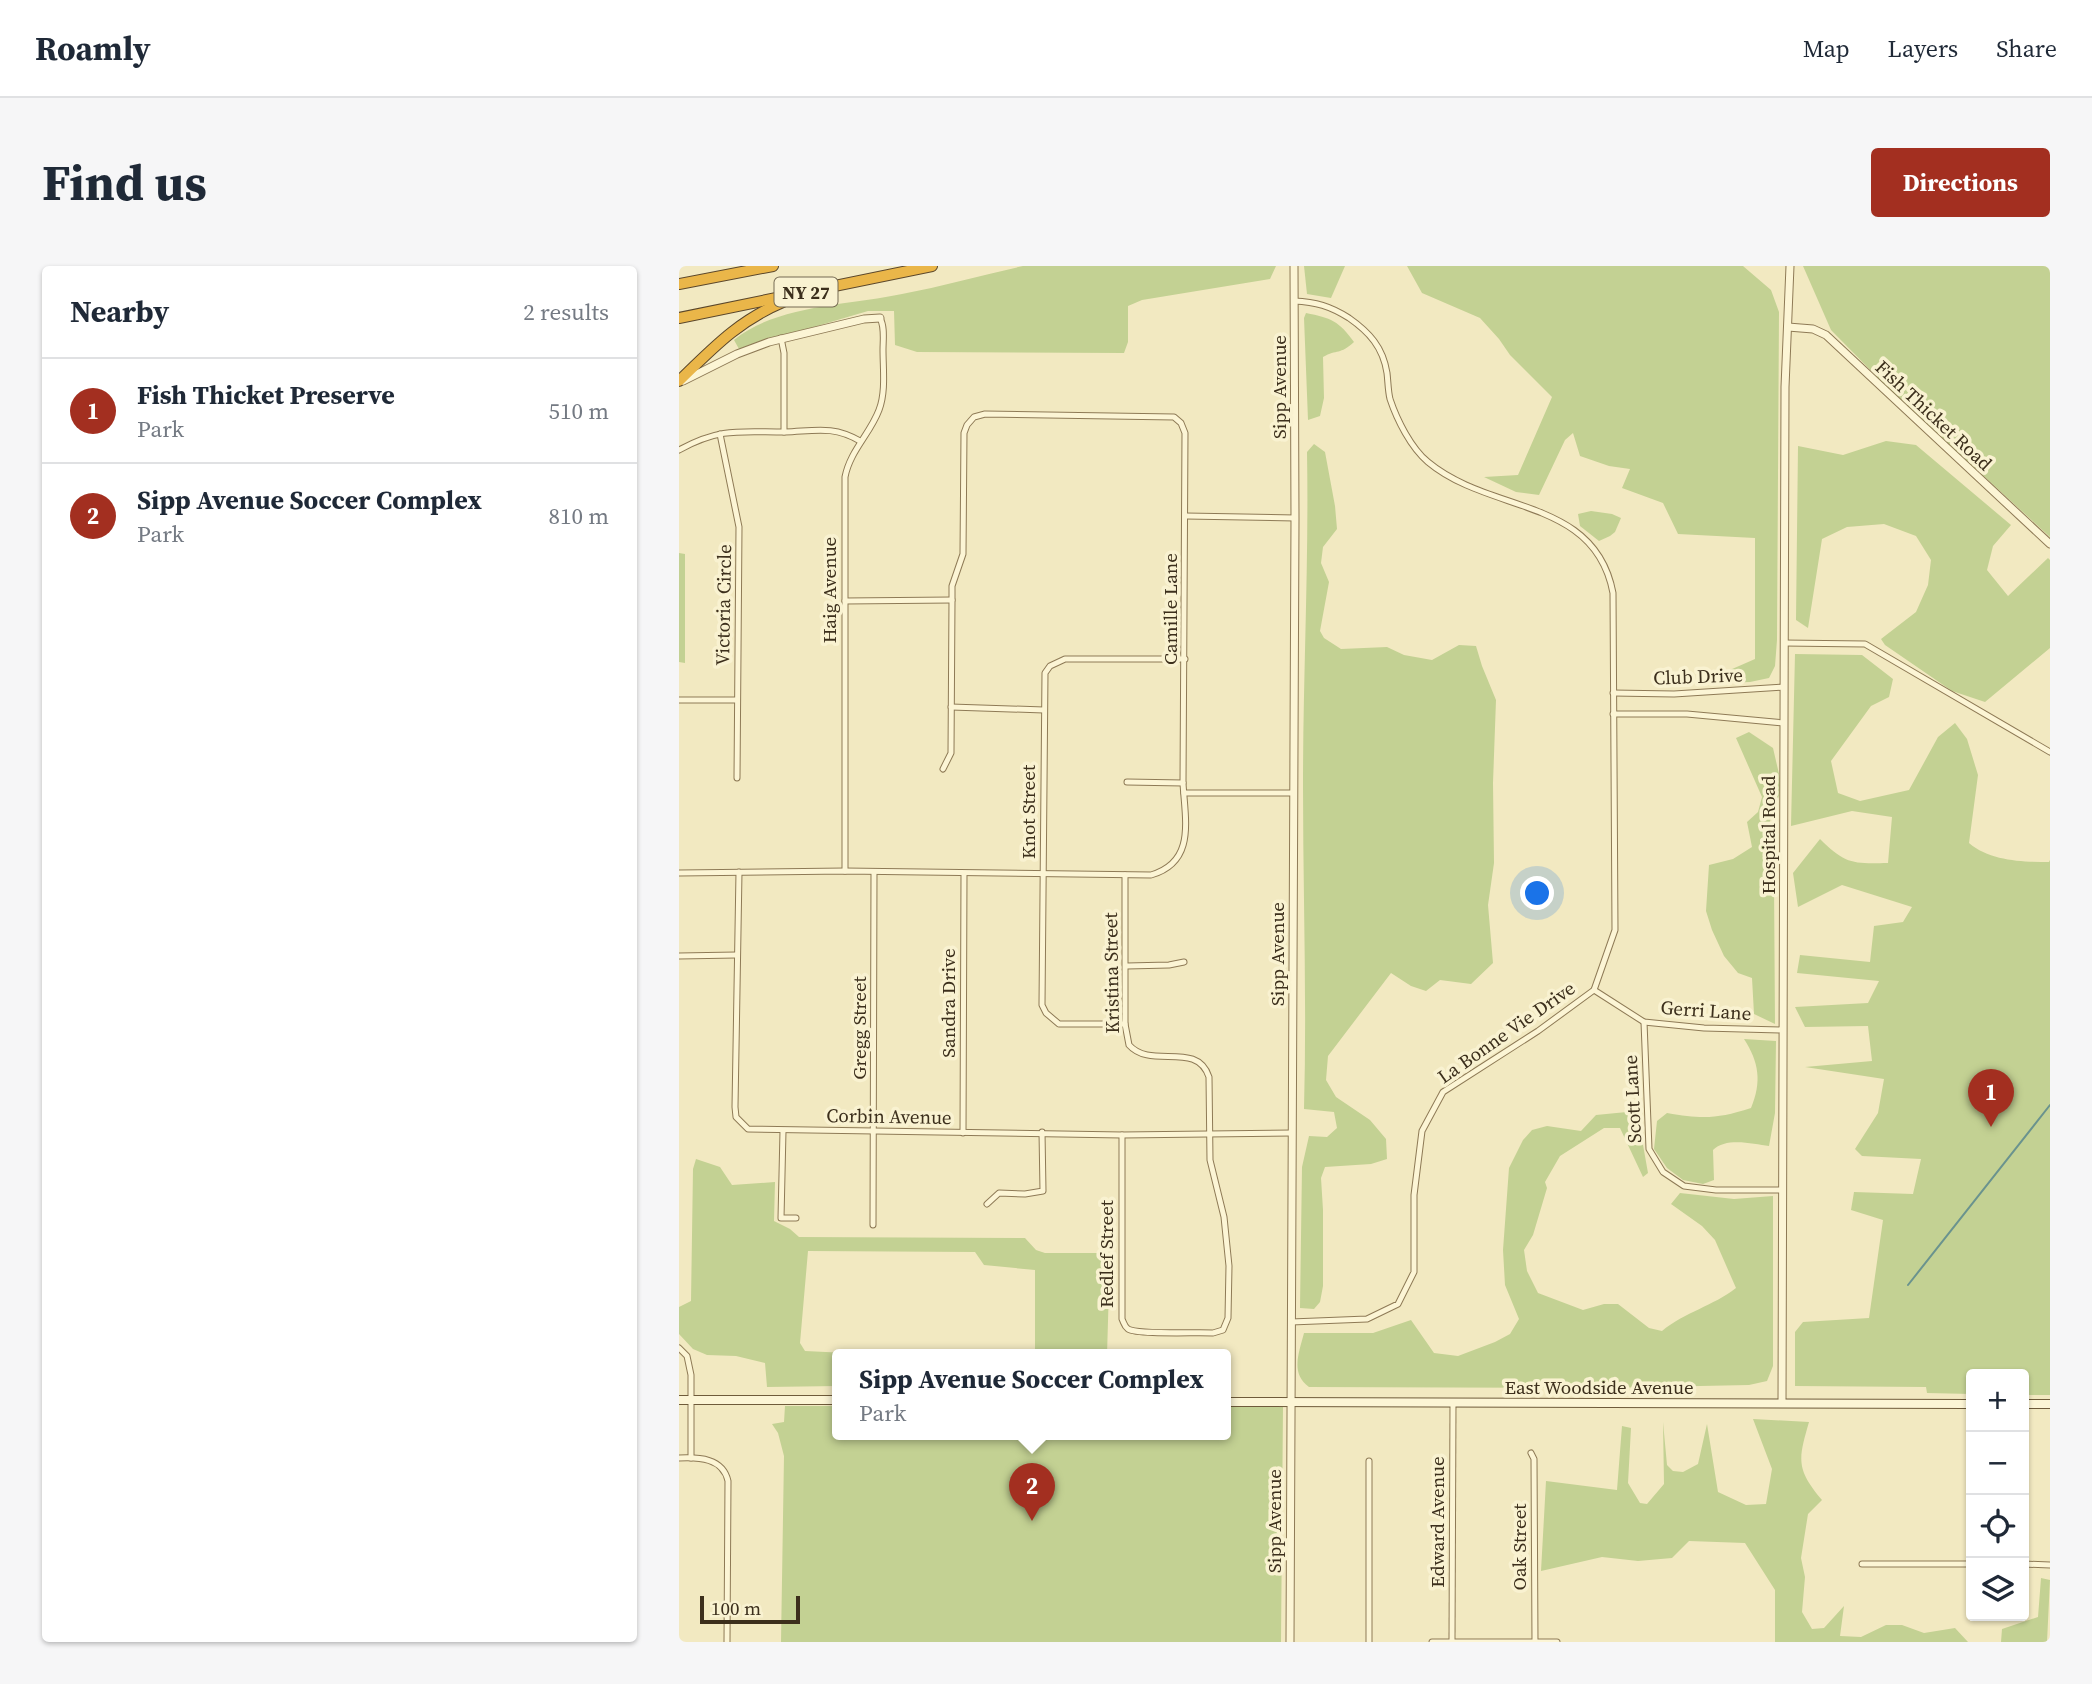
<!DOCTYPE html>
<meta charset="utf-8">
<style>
body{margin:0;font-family:"Source Serif 4",serif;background:#f6f6f7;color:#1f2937}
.controls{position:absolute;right:21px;bottom:21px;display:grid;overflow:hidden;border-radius:7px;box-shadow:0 2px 5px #0004}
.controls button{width:63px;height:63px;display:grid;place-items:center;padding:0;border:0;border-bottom:2px solid #e0e1e3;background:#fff;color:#1f2937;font:35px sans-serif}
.scale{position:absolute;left:21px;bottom:18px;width:100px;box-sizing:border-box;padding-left:7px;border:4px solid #3c2f1c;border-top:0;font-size:19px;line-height:24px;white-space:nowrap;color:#3c2f1c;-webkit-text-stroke:5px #f9f2d1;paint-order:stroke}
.you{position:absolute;left:859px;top:628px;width:24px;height:24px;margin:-18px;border:5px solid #fff;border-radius:50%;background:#1a73e8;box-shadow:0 0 0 10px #1a73e833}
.badge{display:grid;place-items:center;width:46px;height:46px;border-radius:50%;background:#a32f20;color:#fff;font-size:23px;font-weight:700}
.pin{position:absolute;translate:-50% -58px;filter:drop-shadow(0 2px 4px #0008)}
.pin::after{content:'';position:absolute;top:37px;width:24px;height:21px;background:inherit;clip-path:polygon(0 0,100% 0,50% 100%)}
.popup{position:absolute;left:153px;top:1083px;width:399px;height:91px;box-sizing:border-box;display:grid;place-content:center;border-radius:7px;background:#fff;filter:drop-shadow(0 2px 5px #0005);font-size:23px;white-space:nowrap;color:#747a83}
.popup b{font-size:26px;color:#1f2937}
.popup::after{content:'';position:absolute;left:50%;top:100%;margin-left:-14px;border:14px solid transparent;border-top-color:#fff}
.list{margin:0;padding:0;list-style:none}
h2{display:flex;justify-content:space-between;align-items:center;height:91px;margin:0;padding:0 28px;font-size:30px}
h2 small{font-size:23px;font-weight:400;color:#747a83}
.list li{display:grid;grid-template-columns:46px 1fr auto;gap:21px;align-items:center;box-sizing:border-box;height:105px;padding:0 28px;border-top:2px solid #e0e1e3}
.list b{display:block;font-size:26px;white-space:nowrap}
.list p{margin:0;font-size:23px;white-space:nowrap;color:#747a83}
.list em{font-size:23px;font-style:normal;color:#747a83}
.icon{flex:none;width:38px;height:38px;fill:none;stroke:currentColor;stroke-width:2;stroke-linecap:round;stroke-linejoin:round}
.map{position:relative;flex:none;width:1371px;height:1376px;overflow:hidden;border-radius:7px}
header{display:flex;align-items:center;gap:42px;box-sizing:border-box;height:98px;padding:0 35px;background:#fff;border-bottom:2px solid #e0e1e3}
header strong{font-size:33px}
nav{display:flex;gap:38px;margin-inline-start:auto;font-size:24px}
.intro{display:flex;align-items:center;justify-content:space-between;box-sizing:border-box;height:168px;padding:0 42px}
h1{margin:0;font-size:49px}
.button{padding:18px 32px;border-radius:7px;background:#a32f20;color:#fff;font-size:24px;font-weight:700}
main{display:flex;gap:42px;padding:0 42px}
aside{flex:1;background:#fff;border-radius:7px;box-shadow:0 2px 5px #0004}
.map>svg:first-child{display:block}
.green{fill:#c3d193}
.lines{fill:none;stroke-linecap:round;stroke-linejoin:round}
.stream{stroke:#6a938e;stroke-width:2}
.minor-casing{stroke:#8e7a56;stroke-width:7}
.tertiary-casing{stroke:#8e7a56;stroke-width:9}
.secondary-casing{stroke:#6f5b3a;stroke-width:10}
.motorway-casing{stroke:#5b472b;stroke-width:12}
.minor{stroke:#fcf5d5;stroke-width:5}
.tertiary{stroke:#fcf5d5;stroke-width:7}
.secondary{stroke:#fcf5d5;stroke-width:8}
.motorway{stroke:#eab649;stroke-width:10}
.labels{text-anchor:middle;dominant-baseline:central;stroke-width:7;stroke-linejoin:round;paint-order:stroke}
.shield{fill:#f9f2d1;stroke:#756a52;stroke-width:2}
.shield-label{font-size:18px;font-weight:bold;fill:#3c2f1c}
.street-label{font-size:19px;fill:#3c2f1c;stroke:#f9f2d1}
</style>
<header>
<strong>Roamly</strong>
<nav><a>Map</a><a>Layers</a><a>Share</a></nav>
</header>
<div class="intro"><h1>Find us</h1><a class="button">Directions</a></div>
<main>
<aside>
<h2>Nearby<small>2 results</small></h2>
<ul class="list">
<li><span class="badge">1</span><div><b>Fish Thicket Preserve</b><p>Park</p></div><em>510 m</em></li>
<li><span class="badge">2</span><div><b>Sipp Avenue Soccer Complex</b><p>Park</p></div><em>810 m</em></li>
</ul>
</aside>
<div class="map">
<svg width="1371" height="1376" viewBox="0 0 1371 1376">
<rect width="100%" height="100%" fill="#f2e9c1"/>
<g class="green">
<path d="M344,0H597L591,13L463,34L449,40V76L445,87L238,86L216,79L215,45H189L60,83L55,74C97,39 171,39 223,28C264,20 304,9 344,0Z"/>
<polygon points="666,0 652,32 628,28 625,0"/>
<polygon points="728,0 1064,0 1092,24 1100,46 1098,374 1096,400 1090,412 1071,416 1045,417 1044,407 1076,393 1076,272 999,268 984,237 943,222 951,203 930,200 901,190 894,167 886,174 860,229 837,226 805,211 839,209 873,131 831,89 820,73 801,52 743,27"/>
<polygon points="1124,0 1371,0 1371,271 1211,124 1152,64"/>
<path d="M627,47C652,52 660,55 675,76C661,89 658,83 644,91L645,132L641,150L629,154L625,52Z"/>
<polygon points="1207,175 1237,179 1332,259 1314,280 1308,304 1329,330 1369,292 1371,294 1371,382 1306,436 1273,425 1206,379 1202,373 1237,346 1249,319 1252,294 1237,270 1205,258 1168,261 1143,273 1129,362 1117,354 1119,180 1164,189"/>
<path d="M635,178L646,186L656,240L658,263L644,281L642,297L650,316L641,365L645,372L662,383L708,381L725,389L753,394L780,379L797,380L803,400L817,434L814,517L815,597L809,639L814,697L792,718L761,714L747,725L732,720L712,707L649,790L647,814L657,831L691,854L707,873L708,893L692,898L646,901L642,912L644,944V1020L641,1036L635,1043L621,1042L623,901L630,870L648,871L658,862L655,846L625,843C628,735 624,628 624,520C624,409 630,298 628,186Z"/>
<polygon points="912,245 933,248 942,252 936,266 931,270 920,275 901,260 899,248"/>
<polygon points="0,287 6,288 6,397 0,396"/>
<path d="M1116,388L1183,389L1214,413L1210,431L1192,440L1152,495L1159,527L1181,535L1230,524L1259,471L1276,457L1288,473L1299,509L1290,577C1311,595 1343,596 1370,596L1371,594V1129H1345V1108H1292V1128L1248,1127L1247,1121L1116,1120V1066L1124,1056L1190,1052L1204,954L1172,944L1175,926L1234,928L1242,893L1183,890L1176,883L1199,847L1205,813L1126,801L1193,795L1189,760L1126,761L1116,741L1189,737L1200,715L1118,707L1121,689L1191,696L1195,660L1224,656L1233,641L1163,619L1119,641L1114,607L1141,573C1166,598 1174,598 1209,597L1213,551L1173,545L1112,560Z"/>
<polygon points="1070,466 1094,482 1103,521 1090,558 1094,570 1097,602 1095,615 1096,758 1075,748 1073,712 1059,707 1045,690 1033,664 1027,645 1030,599 1054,593 1073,581 1068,556 1079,546 1083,531 1057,472"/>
<path d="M1065,773L1097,775L1096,847L1090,880C1074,878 1047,871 1034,884L1035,914L1024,918L1004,914L988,902L975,883L978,855L988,847C1023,853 1038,853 1072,842C1083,816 1080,796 1065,773Z"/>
<path d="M958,845L969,907L964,911L941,862H925L881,890L866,916L868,922L854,969L845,984L848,1005L859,1027L904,1044L925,1038H939L970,1062L983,1065C1006,1046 1034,1040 1057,1022L1036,974L1023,960L992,938L1001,927L1055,933L1094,930V1100L1088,1115L1070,1119L923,1122L630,1121C611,1107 620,1087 625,1067H694L732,1054L755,1087L779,1090L816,1076L831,1068L840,1053L826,1019L824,984L830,902L844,874L853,864L868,860L902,865L917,849Z"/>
<polygon points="17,893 41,901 53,919 96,916 95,955 111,963 120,971 346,972 357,984 366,987 431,987 428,1089 356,1089 356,1004 305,999 296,986 129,985 121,1077 126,1085 209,1089 159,1089 159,1120 88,1121 86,1097 57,1090 28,1089 14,1083 0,1068 0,1041 12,1035 14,903"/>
<polygon points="547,1139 604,1139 602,1376 102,1376 105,1190 99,1167 93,1158 105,1156 106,1140 159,1140 159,1169 547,1169"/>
<path d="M1074,1153L1130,1156C1119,1194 1117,1203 1143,1234L1129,1248L1122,1292L1126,1311L1123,1346L1133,1363L1145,1362L1165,1340L1161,1370L1182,1371L1207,1359H1223L1245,1367L1276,1362L1289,1376H1096V1324L1066,1277L1010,1275L993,1292L959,1295L923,1291L862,1305L867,1215L938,1224L943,1160L952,1162L949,1217L961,1237L968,1238L985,1218L984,1156L988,1199L994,1205L1004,1206L1019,1198L1028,1158L1039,1226L1067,1239L1087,1238L1093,1203Z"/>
<polygon points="1362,1312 1371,1314 1368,1376 1322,1376 1323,1363 1359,1351"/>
</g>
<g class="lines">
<polyline class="stream" points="1229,1019 1371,839"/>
<defs>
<g id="minor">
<polyline points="102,72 105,87 105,166"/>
<polyline points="41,168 60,261 58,512"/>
<path d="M0,184C42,161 62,166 106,166C135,165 154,159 181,175"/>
<polyline points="507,250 616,252"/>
<polyline points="166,335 273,334"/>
<polyline points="1105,377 1186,378 1371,486"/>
<polyline points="934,427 995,428 1105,421"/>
<polyline points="0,434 58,434"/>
<polyline points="272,441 365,444"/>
<polyline points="934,448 1008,448 1105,457"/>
<polyline points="448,516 504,517"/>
<polyline points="505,527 615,527"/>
<path d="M166,605V211C171,185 191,168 200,144C207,126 204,103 204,84C204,74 206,61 201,52"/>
<polyline points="60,606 56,841 57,851 69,863 443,869 613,867"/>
<path d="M0,607L166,605L472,609C517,596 506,554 504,517L506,167L502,157L495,151L306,148L295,151L288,159L285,167L284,288L273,320V334L272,487L264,503"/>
<polyline points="0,690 57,689"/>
<polyline points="448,700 490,699 505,696"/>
<polyline points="915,724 965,756 1025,762 1104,764"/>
<polyline points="965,756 970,883 984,906 1005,920 1037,924 1104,924"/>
<polyline points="446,758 380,758 367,747 363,739 366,407 371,400 386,393 506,393"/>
<polyline points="104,865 102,952 117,952"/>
<polyline points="284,867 285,608"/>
<path d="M443,869V1053C445,1057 445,1060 449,1063C459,1069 519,1066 534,1067L544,1064L549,1052L550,1000L545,951L531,894L530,811C518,774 472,804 450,779L446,758V609"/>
<polyline points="308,938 320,927 346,928 364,925 363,866"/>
<polyline points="194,959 195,606"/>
<path d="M612,1056L688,1053L719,1038L735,1006V929L743,865L764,826L859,765L915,724L936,664L934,327C916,231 811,248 749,196C732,182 718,154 711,133C709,125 709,115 708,107C704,81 690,66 670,52C651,40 637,36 615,35"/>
<polyline points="0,1082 8,1090 12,1109 12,1192"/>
<polyline points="852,1187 855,1193 856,1376"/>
<path d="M0,1192C20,1191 44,1192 49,1215L48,1376"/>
<polyline points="1183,1298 1292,1298"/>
<polyline points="1345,1298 1371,1299"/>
<polyline points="690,1376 690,1195"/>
<polyline points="753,1376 878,1376"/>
<polyline points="773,1376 774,1136"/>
</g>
<g id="tertiary">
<polyline points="1109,61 1134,63 1147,69 1371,278"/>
<polyline points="4,115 58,88 90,76 185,53 201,52"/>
<polyline points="1103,1137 1106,121 1111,0"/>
<polyline points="611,1376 616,252 615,0"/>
</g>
<g id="secondary">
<polyline points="0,1134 159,1134"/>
<polyline points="547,1136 1292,1138"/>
<polyline points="1345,1138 1371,1138"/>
</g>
<g id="motorway">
<polyline points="0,18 94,0"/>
<polyline points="0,52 253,0"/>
<path d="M0,115C34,82 59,55 104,36"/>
</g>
</defs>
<use href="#minor" class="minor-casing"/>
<use href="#tertiary" class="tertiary-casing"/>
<use href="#secondary" class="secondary-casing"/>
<use href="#motorway" class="motorway-casing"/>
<use href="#minor" class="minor"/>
<use href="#tertiary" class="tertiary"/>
<use href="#secondary" class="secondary"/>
<use href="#motorway" class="motorway"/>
</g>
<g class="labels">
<rect class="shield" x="95.5" y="11.5" width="63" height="29" rx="5"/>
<g class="shield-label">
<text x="127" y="26">NY 27</text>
</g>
<g class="street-label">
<text transform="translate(600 121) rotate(-90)">Sipp Avenue</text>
<text transform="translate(1255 149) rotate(43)">Fish Thicket Road</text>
<text transform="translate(150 324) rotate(-90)">Haig Avenue</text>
<text transform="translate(44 339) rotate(-89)">Victoria Circle</text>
<text transform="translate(491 343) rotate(-90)">Camille Lane</text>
<text transform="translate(1019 410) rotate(-2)">Club Drive</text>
<text transform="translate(349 546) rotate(-90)">Knot Street</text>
<text transform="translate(1089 569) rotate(-90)">Hospital Road</text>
<text transform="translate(598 688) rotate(-90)">Sipp Avenue</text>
<text transform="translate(432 707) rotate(-91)">Kristina Street</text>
<text transform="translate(269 737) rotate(-90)">Sandra Drive</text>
<text transform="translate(1027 744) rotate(4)">Gerri Lane</text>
<text transform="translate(180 762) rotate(-90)">Gregg Street</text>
<text transform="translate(827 766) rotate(-35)">La Bonne Vie Drive</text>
<text transform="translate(953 833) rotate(-93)">Scott Lane</text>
<text transform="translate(210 850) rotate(1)">Corbin Avenue</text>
<text transform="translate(427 988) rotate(-90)">Redlef Street</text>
<text x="920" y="1121">East Woodside Avenue</text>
<text transform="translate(595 1255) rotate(-90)">Sipp Avenue</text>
<text transform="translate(758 1256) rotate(-90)">Edward Avenue</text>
<text transform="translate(840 1281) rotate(-90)">Oak Street</text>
</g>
</g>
</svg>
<div class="controls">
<button>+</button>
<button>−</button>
<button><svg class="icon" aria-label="locate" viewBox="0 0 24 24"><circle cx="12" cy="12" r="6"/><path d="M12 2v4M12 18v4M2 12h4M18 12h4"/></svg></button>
<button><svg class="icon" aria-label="layers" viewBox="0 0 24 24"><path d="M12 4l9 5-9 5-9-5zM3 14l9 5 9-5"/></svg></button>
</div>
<div class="scale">100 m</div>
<div class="you"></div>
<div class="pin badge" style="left:1312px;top:861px">1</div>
<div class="pin badge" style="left:353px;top:1255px">2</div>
<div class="popup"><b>Sipp Avenue Soccer Complex</b>Park</div>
</div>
</main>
